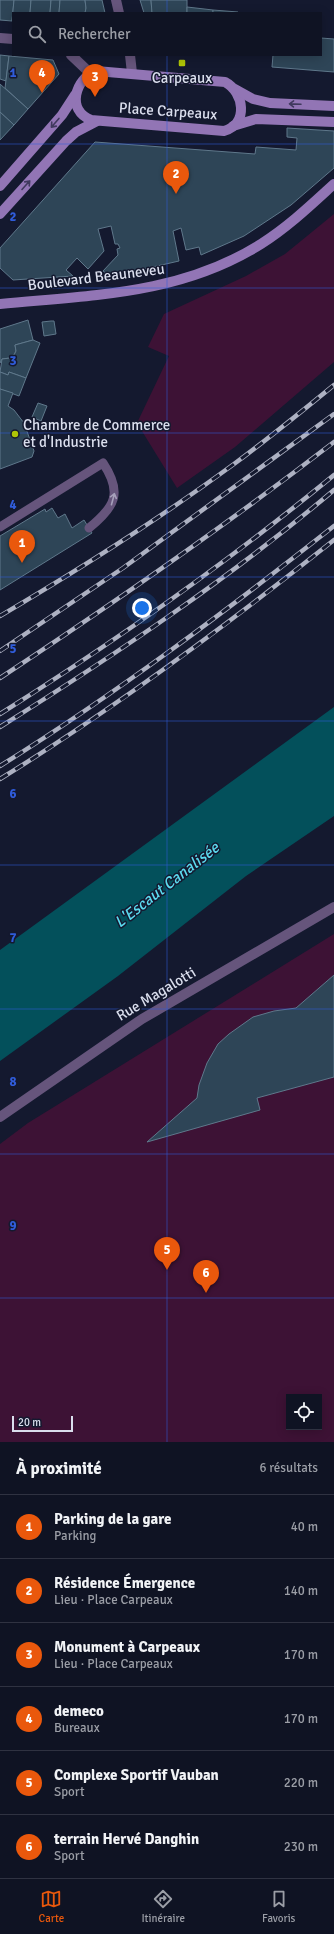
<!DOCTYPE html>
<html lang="fr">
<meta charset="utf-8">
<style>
body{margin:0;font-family:Signika,sans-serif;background:#181c2b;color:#f1f3f6}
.controls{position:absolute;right:12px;bottom:12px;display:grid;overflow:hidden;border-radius:0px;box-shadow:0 2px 10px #0003}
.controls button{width:36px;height:36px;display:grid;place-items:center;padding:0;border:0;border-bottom:1px solid #2f3241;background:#0f1323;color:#f1f3f6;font:20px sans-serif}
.scale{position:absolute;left:12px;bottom:10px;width:61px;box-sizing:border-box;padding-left:4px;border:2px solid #dadeed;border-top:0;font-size:11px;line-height:14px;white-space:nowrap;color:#dadeed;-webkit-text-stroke:3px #14192f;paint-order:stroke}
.you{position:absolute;left:142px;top:608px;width:14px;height:14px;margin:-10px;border:3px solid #fff;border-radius:50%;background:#1a73e8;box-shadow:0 0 0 6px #1a73e833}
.badge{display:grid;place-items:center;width:26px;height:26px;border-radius:50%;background:#ea580c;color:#fff;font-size:13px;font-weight:700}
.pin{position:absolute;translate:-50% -33px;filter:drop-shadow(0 1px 2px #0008)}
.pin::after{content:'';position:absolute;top:21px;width:14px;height:12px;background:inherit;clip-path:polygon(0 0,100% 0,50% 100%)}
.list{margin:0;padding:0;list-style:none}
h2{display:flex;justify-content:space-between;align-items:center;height:52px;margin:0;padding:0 16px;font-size:17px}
h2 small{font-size:13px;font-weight:400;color:#9b9ea6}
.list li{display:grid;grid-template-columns:26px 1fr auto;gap:12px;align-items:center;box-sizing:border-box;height:64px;padding:0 16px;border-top:1px solid #2f3241}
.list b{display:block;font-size:15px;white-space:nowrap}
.list p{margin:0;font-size:13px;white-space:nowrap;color:#9b9ea6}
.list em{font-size:13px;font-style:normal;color:#9b9ea6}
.icon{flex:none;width:22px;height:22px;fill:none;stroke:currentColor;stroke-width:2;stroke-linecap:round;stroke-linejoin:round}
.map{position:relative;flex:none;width:334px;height:1442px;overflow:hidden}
.search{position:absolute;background:#0f1323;box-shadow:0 2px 10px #0003;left:12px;right:12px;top:12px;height:44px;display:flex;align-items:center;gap:10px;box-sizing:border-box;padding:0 14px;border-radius:0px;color:#9b9ea6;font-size:15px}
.sheet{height:436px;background:#0f1323}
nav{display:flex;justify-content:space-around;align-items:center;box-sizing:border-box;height:56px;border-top:1px solid #2f3241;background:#0f1323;font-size:11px;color:#9b9ea6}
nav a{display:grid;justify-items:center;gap:2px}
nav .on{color:#ea580c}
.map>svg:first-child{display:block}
.green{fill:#3d1235;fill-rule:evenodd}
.water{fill:#03505b}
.building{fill:#2e4557;stroke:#5f788b}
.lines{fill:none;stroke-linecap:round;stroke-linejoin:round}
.lane{stroke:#66557c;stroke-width:9}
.street{stroke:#66557c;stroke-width:10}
.secondary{stroke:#9275b5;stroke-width:10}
.rail-casing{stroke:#adb1c2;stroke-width:4.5}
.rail{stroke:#14192f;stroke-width:3;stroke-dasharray:9;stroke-linecap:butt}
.oneway{stroke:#40395e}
.oneway2{stroke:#a6a0ba}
.grid{fill:none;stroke:#305cda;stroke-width:1;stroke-opacity:0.55}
.poi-dot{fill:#afc506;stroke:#14192f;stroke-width:1.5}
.labels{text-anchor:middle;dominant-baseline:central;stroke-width:3;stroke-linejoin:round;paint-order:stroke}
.poi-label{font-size:15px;fill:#dadeed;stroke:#14192f}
.street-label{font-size:15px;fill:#dadeed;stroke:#14192f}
.water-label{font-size:16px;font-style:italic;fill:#5bdaef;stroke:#14192f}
.grid-label{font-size:13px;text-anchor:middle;font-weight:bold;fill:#305cda;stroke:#14192f;stroke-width:3;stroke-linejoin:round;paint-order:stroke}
</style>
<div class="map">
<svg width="334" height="1442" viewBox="0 0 334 1442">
<rect width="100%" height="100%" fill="#14192f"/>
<g class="green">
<polygon points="334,214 334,362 235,447 177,488 137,423 169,356 148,347 164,314 246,276 285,254"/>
<path d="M334,934V1442H0V1144L28,1123ZM289,1397H319V1427H289Z"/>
</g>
<polygon class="water" points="334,707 334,816 246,876 118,976 0,1061 0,950"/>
<g class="building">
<polygon points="0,0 14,0 12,21 0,20"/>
<polygon points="14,0 31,0 30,13 13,13 13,21 12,21"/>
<polygon points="31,0 51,0 50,13 30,13"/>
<polygon points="51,0 60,0 59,13 50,13"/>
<polygon points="60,0 85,0 86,8 85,13 59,13"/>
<polygon points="85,0 102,0 105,13 85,13 86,8"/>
<polygon points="140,0 151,0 152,13 144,13"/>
<polygon points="151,0 187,0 187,13 152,13"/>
<polygon points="187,7 213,10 213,13 187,13"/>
<polygon points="213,10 238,12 238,13 213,13"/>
<polygon points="321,38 334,39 334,72 272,67 273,55 321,55"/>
<polygon points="0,55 9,56 6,81 0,79"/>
<polygon points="9,56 53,60 59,74 28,109 5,88"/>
<polygon points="0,84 28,109 14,125 0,112"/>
<polygon points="0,112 14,125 0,140"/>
<polygon points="287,128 334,131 334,168 291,205 244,236 201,255 199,247 186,250 181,228 173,231 179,261 122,274 107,274 103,271 118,255 117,249 120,248 118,244 115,244 111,226 98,229 104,251 88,269 77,258 66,270 73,276 13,280 0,268 0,248 95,142 255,154 256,147 296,150 297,138 287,137"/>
<polygon points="28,320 33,340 15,345 16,351 14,355 10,358 2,359 0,363 0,329"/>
<polygon points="51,321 54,321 56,334 44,336 42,322"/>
<polygon points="33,340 40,343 26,378 9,372 8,375 0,372 2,359 10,358 14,355 16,351 15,345"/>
<polygon points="0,372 8,375 9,372 26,378 19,396 0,389"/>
<polygon points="0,389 13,393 8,406 14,410 24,423 34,451 32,457 0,469"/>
<polygon points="38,403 47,406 41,421 32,417"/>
<polygon points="52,508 58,518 65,514 72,528 84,520 92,533 0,590 0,536 45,509 46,512"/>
<polygon points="334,975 334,1077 257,1098 260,1110 147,1142 197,1098 199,1085 207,1063 218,1044 229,1034 253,1017 274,1011 296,1008"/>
</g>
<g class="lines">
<path class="lane" d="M0,527L103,463C123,493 115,507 89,528"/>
<g class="street">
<polyline points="116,0 119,13"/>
<polyline points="0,38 13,39"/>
<polyline points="71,55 90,73"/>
<polyline points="130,55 132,73"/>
<polyline points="0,1117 142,1019 334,907"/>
</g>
<g class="secondary">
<path d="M96,71L225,82C244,92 249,124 224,131L91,120C66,110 75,79 96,71Z"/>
<polyline points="235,89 253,99 270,103 334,106"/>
<polyline points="233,126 256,119 334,122"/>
<polyline points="0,186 62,115 75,95"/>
<polyline points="0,214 66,141 76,132 97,121"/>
<path d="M0,304C92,295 180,295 261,244C288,227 311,205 334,184"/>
</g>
<defs>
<g id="rail">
<path d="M0,616C80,569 159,519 234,464C268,439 301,412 334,385"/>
<polyline points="0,651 123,568 334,414"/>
<path d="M0,678C114,603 226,525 334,442"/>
<path d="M0,714C116,641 228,562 334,475"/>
<path d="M0,727C115,655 230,578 334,490"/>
<path d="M0,766C117,693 226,611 334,526"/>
<path d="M0,779C117,707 227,625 334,540"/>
</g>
</defs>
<use href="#rail" class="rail-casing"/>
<use href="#rail" class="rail"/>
</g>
<defs><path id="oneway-shaft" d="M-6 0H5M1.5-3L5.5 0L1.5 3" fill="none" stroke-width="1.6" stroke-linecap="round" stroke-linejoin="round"/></defs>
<g class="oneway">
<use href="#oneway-shaft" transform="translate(295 104) rotate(-178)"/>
<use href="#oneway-shaft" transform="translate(55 123) rotate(131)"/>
<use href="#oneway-shaft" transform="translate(26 185) rotate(-48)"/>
</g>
<use class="oneway2" href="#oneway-shaft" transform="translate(113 499) rotate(-75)"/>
<path class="grid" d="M167,0V13M167,55V1442M0,144H334M0,288H334M0,433H334M0,577H334M0,721H334M0,865H334M0,1009H334M0,1154H334M0,1298H334"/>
<g class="poi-dot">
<rect x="178" y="59" width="8" height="8" rx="2"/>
<circle cx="15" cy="434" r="4"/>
</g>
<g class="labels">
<g class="poi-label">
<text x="182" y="78">Carpeaux</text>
<text x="23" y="425" text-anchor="start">Chambre de Commerce<tspan x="23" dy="17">et d'Industrie</tspan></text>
</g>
<g class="street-label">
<text transform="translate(168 111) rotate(4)">Place Carpeaux</text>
<text transform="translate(96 277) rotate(-7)">Boulevard Beauneveu</text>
<text transform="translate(156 994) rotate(-31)">Rue Magalotti</text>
</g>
<g class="water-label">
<text transform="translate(167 885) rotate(-38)">L'Escaut Canalisée</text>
</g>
</g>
<g class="grid-label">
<text x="13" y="77">1</text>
<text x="13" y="221">2</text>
<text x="13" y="365">3</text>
<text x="13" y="509">4</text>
<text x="13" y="653">5</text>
<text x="13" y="798">6</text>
<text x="13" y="942">7</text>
<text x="13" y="1086">8</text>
<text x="13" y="1230">9</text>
</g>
</svg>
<div class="controls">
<button><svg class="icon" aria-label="locate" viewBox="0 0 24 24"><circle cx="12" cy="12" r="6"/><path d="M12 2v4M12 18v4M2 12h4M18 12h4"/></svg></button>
</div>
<div class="scale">20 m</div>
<div class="you"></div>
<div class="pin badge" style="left:22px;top:563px">1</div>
<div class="pin badge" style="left:176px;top:194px">2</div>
<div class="pin badge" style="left:95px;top:97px">3</div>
<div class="pin badge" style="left:42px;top:93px">4</div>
<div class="pin badge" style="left:167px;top:1270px">5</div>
<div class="pin badge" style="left:206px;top:1293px">6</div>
<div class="search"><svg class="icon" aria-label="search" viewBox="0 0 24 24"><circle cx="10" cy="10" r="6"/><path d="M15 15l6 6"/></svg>Rechercher</div>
</div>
<section class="sheet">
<h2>À proximité<small>6 résultats</small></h2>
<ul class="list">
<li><span class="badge">1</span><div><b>Parking de la gare</b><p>Parking</p></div><em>40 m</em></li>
<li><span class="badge">2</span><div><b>Résidence Émergence</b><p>Lieu · Place Carpeaux</p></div><em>140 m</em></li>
<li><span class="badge">3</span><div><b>Monument à Carpeaux</b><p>Lieu · Place Carpeaux</p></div><em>170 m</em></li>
<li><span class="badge">4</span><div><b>demeco</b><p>Bureaux</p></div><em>170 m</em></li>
<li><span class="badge">5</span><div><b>Complexe Sportif Vauban</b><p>Sport</p></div><em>220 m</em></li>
<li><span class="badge">6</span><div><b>terrain Hervé Danghin</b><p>Sport</p></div><em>230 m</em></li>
</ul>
</section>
<nav>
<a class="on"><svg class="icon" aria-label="map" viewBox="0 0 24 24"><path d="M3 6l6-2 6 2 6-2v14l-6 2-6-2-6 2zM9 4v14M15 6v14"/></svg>Carte</a>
<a><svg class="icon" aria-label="directions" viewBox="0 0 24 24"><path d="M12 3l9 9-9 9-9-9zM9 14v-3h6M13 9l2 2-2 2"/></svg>Itinéraire</a>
<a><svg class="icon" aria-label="saved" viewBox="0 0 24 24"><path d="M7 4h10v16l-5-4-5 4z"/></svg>Favoris</a>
</nav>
